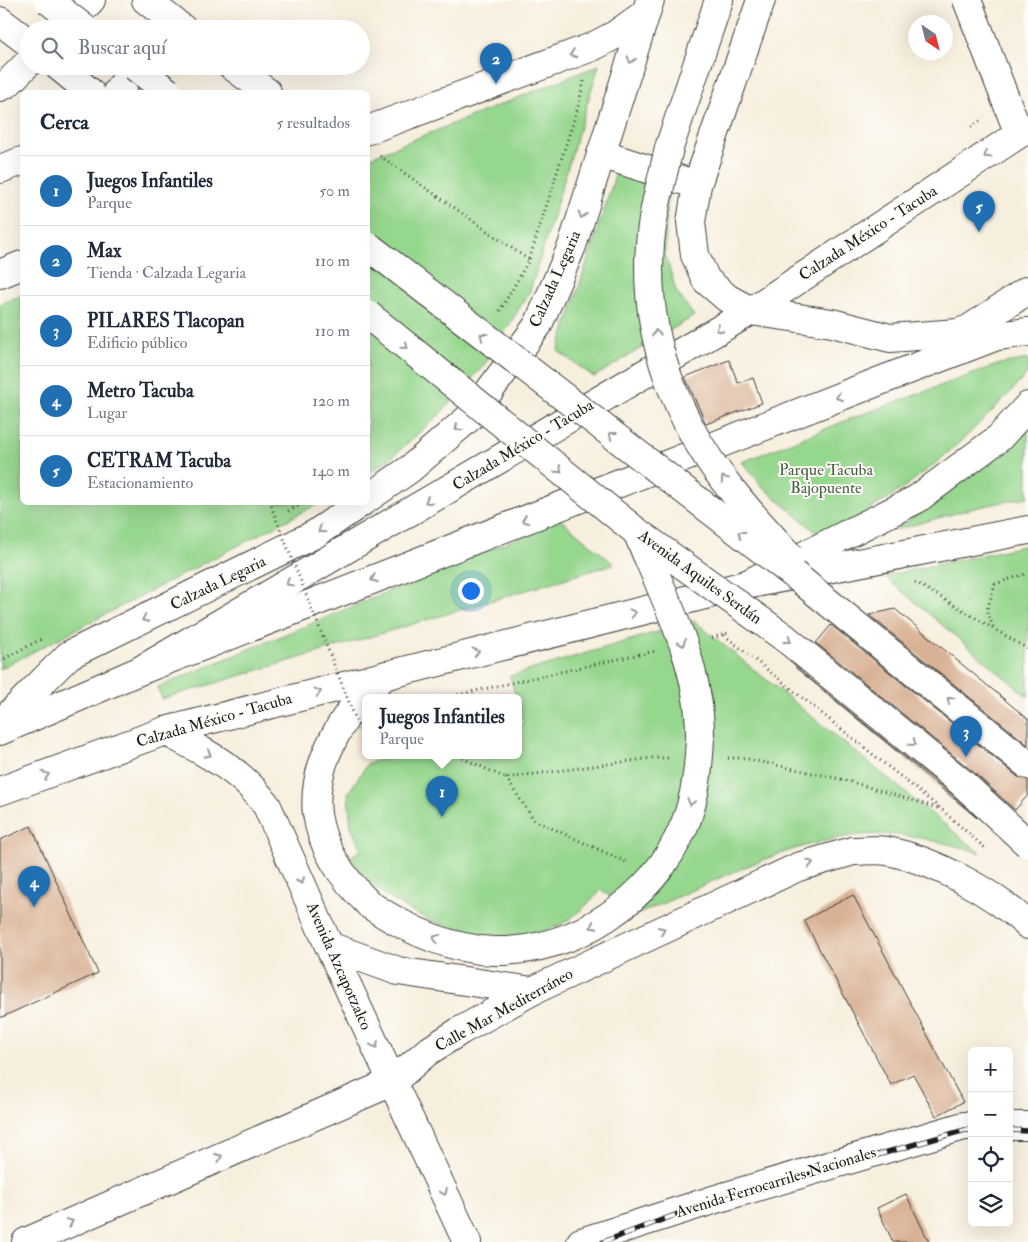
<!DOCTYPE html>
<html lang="es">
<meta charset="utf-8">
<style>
body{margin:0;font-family:"IM FELL Double Pica",serif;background:#f6f6f7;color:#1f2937}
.controls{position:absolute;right:15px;bottom:15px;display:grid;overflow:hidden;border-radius:8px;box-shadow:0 5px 20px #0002}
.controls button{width:45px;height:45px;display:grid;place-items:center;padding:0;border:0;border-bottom:1px solid #e0e1e3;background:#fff;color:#1f2937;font:25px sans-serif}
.compass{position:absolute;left:908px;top:15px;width:45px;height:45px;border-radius:50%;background:#fff;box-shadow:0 5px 20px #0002;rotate:145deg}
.you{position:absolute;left:470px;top:590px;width:18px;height:18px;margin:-12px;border:4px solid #fff;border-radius:50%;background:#1a73e8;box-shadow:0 0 0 8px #1a73e833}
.badge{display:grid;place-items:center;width:32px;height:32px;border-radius:50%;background:#1f6fb2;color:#fff;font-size:16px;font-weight:700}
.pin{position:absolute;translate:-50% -41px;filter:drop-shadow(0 1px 2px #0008)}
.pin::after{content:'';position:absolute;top:26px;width:18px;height:15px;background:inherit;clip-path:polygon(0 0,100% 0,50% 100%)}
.popup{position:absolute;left:362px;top:694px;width:160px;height:65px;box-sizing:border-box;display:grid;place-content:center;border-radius:8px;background:#fff;filter:drop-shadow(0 1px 4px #0005);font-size:16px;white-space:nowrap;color:#747a83}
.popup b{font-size:19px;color:#1f2937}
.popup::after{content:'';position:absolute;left:50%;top:100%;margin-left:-10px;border:10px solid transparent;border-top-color:#fff}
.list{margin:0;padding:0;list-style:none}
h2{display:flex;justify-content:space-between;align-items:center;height:65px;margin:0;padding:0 20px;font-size:21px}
h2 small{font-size:16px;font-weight:400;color:#747a83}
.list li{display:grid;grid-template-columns:32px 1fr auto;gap:15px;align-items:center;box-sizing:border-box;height:70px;padding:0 20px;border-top:1px solid #e0e1e3}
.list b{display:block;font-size:19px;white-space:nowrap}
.list p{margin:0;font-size:16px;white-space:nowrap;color:#747a83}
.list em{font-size:16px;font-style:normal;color:#747a83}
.icon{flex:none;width:28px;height:28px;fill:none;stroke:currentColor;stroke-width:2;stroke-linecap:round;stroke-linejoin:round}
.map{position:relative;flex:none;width:1028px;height:1242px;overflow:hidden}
.search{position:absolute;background:#fff;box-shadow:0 5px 20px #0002;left:20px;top:20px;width:350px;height:55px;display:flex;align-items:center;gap:12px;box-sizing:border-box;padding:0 18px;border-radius:28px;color:#747a83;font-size:19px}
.panel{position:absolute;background:#fff;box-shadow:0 5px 20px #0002;left:20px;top:90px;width:350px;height:415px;border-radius:8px}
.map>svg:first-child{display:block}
.green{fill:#96d78e;stroke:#597a55}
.building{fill:#d9b295}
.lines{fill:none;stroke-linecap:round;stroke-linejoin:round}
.minor-casing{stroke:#3d3c39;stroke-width:30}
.major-casing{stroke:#3d3c39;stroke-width:30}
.highway-casing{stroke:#3d3c39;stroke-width:30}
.path{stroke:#3d3c39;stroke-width:3;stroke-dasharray:1 4;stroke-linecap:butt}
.minor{stroke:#fff;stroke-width:28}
.major{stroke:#fff;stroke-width:28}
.highway{stroke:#fff;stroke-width:28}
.rail-casing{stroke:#1c1c1c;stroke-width:5.5}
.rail{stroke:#fdfcf7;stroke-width:4;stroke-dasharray:11;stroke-linecap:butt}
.highway-bridge-casing{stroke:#3d3c39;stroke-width:30;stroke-linecap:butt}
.path-bridge{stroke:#3d3c39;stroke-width:3;stroke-dasharray:1 4;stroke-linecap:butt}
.highway-bridge{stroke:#fff;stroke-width:28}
.oneway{stroke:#999}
.labels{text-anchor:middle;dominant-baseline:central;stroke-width:4;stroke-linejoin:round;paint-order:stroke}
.street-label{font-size:16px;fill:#1c1c1c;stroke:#fdfcf7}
.park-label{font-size:16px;fill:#475d44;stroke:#fdfcf7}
</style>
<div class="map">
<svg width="1028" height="1242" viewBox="0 0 1028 1242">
<rect width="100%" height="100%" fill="#fdfcf7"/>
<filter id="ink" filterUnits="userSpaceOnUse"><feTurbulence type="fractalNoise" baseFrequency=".02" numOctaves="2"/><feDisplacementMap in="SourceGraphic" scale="10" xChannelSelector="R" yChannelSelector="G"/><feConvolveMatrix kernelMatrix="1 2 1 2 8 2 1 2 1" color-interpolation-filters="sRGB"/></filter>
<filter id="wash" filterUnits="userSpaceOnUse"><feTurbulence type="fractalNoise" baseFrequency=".0096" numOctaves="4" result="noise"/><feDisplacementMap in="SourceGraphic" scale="20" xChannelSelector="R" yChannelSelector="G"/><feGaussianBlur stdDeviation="1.12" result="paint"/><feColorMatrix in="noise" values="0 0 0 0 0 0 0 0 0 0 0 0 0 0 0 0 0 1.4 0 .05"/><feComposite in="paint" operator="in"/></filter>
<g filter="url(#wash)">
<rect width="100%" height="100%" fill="#f7efde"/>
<g class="green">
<polygon points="599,65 530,291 485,364 440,414 391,458 368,473 368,158"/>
<polygon points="616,173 668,193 665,253 676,291 694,316 594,377 558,351"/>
<polygon points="22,295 22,502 320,503 0,669 0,304"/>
<path d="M1028,359V373C979,427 925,479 860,515C847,522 832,528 818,534L762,486L742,462L855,417L1000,364Z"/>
<polygon points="1028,429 1028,497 974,508 895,530 970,477"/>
<polygon points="561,520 614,564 162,699 158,687"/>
<polygon points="1028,545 1028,697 884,576"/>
<path d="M694,621L980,853C938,840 890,829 845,837C774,848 703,887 636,915L601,890C587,905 569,924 547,930C485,947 416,923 369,882C362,875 356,866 349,858L361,850L351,827L348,793L368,763L396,756H518V725L523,724L518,698H516L510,676Z"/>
</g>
<g id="blocks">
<g class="building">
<polygon points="729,360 738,383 753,378 762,403 706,424 685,377"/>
<polygon points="895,609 1028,719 1028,745 869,615"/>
<polygon points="831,625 1018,777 1028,780 1028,795 1015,810 971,770 816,643"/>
<polygon points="795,667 951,794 977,818"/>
<polygon points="31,826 98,973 0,1018 0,840"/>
<polygon points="853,895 963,1102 936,1116 913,1074 891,1085 804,920"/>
<polygon points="906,1194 929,1242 893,1242 877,1208"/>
</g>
</g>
</g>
<g filter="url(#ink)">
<use href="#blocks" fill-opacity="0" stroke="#3d3c39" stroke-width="1"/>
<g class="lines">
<defs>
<g id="minor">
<polyline points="967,0 1019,134"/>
<polyline points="63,29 91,0"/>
<polyline points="0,87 8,83 29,62"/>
<polyline points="117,92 137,66"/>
<polyline points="0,169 22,161"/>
<polyline points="751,311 832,323 890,338 958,333 969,329 1028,290"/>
<path d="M165,731C204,752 241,769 267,806L329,946L467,1242"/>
<path d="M853,851C864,851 876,849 887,851C934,860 994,893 1028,925"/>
<polyline points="1009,1126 1028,1126"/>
<polyline points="26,1242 392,1082"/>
<polyline points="581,1242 716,1199 964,1126 972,1126"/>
</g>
<g id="major">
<polyline points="146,0 183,29"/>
<polyline points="232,66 267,92"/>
<polyline points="601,154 697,185"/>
<polyline points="751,311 727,298 706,280 695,255 691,222 697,185 761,0"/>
<polyline points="368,498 410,469 470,417 538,325 572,246 650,0"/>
<polyline points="0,724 69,655 315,534 362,502"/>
<polyline points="0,731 139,671 751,311 1028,128"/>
<polyline points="0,791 165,731 745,585 917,499 999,438 1028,406"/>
<polyline points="329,946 398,971 532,991"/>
<polyline points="392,1082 427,1052 460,1031 532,991 798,867 853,851"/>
</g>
<g id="highway">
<polyline points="0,21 29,43"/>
<polyline points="58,66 90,92"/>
<polyline points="368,130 592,47 615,35 646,13"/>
<polyline points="669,148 719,0"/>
<polyline points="0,274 22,265"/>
<polyline points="745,585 1028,530"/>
<polyline points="139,671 885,379 997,336 1028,332"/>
<path d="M370,905C345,881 322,849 317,814C311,763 347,704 386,675"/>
</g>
</defs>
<use href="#minor" class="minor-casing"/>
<use href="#major" class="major-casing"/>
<use href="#highway" class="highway-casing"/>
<g class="path">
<polyline points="971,127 983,119"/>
<polyline points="380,156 529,260"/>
<polyline points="500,311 529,260 578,107 584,81"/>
<polyline points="271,506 278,502"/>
<polyline points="288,511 303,504"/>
<polyline points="915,582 1028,649"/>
<polyline points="993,627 987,610 995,584 1028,573"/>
<polyline points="724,635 941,809 985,848"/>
<polyline points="712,638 728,633"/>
<polyline points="0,661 41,639"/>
<polyline points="443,698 655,651"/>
<polyline points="458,756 506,778 652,758 670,758"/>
<polyline points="728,758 743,758 845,780 941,809"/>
<polyline points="506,778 534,820 626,862"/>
</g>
<use href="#minor" class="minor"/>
<use href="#major" class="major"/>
<use href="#highway" class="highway"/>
<defs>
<g id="rail">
<polyline points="1009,1130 1028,1131"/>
<polyline points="603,1242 702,1205 965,1130 972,1130"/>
</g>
</defs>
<use href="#rail" class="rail-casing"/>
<use href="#rail" class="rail"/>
<defs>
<g id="highway-bridge">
<polyline points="48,0 85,29"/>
<polyline points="134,66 168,92"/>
<path d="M669,148C662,180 652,212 650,245C643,336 677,425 735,494C752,516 772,536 790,557"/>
<polyline points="368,246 797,577 1028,765"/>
<polyline points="368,315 637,532 785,638 961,782 1028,844"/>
<path d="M370,905C406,929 449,949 493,951C574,953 653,900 684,826C696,798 699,767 700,737C701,665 664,597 637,532"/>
</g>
</defs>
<use href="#highway-bridge" class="highway-bridge-casing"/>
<polyline class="path-bridge" points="271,506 364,740"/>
<use href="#highway-bridge" class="highway-bridge"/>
</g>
<defs><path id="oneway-chevron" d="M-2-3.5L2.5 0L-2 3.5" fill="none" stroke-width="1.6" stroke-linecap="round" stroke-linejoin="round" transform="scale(1.25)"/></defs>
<g class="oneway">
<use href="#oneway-chevron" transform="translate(573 54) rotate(160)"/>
<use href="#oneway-chevron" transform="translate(631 60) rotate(107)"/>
<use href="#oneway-chevron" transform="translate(987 155) rotate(147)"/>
<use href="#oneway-chevron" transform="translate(582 215) rotate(107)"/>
<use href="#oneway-chevron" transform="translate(719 329) rotate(149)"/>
<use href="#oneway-chevron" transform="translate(656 333) rotate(-101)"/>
<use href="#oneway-chevron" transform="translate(483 336) rotate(-142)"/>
<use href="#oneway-chevron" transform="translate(405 346) rotate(39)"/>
<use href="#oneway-chevron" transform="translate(839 397) rotate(159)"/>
<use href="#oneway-chevron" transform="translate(458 428) rotate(139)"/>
<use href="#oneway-chevron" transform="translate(612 435) rotate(-142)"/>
<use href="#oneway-chevron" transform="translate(559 470) rotate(39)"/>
<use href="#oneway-chevron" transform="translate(724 479) rotate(-125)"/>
<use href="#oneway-chevron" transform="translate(428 501) rotate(149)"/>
<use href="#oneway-chevron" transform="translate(525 520) rotate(159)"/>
<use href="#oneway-chevron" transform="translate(321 530) rotate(147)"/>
<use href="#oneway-chevron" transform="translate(741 534) rotate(-142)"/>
<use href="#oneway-chevron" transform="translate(374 579) rotate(159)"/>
<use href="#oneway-chevron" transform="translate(289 583) rotate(149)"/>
<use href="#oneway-chevron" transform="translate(633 613) rotate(-14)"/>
<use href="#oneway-chevron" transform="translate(145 619) rotate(154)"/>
<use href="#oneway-chevron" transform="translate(788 640) rotate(38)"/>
<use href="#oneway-chevron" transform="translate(682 643) rotate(70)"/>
<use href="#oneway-chevron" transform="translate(476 652) rotate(-14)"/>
<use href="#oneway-chevron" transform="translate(318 692) rotate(-14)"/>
<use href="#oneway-chevron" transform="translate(950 700) rotate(-141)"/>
<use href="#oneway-chevron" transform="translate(913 743) rotate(39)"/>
<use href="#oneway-chevron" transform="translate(208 754) rotate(28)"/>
<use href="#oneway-chevron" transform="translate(46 775) rotate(-20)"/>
<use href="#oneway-chevron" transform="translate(691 802) rotate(105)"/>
<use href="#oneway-chevron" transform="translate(810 863) rotate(-16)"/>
<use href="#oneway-chevron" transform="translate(301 881) rotate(66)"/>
<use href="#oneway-chevron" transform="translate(593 926) rotate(153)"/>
<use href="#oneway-chevron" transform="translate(662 930) rotate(-24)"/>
<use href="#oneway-chevron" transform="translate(436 938) rotate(-158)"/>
<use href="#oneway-chevron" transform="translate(375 1045) rotate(65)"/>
<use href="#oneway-chevron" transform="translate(219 1157) rotate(-24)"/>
<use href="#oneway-chevron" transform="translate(444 1192) rotate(65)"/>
<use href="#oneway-chevron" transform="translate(70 1222) rotate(-24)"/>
</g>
</g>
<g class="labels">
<g class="street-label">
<text transform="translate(868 233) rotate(-33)">Calzada México - Tacuba</text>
<text transform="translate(555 279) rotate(-66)">Calzada Legaria</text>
<text transform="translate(523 445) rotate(-31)">Calzada México - Tacuba</text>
<text transform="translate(700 577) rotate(36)">Avenida Aquiles Serdán</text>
<text transform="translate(218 583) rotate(-26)">Calzada Legaria</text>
<text transform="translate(214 720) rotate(-16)">Calzada México - Tacuba</text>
<text transform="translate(339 966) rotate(66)">Avenida Azcapotzalco</text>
<text transform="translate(504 1010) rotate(-29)">Calle Mar Mediterráneo</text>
<text transform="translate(776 1182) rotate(-17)">Avenida Ferrocarriles Nacionales</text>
</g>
<g class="park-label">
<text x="826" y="470">Parque Tacuba<tspan x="826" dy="18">Bajopuente</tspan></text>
</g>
</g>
</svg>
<div class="controls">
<button>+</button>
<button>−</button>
<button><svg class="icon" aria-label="locate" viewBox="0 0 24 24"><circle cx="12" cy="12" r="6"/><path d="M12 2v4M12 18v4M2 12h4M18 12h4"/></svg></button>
<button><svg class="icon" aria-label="layers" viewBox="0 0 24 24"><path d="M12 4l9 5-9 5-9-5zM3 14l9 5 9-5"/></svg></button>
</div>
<svg class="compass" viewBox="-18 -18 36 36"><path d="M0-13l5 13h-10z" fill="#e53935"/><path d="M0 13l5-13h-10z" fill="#747a83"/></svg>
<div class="you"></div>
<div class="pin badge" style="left:442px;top:817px">1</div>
<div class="popup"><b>Juegos Infantiles</b>Parque</div>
<div class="pin badge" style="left:496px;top:84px">2</div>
<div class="pin badge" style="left:966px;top:757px">3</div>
<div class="pin badge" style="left:34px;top:907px">4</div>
<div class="pin badge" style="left:979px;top:232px">5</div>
<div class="search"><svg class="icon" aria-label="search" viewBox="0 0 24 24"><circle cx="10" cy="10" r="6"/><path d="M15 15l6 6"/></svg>Buscar aquí</div>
<section class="panel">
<h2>Cerca<small>5 resultados</small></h2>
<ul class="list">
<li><span class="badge">1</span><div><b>Juegos Infantiles</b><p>Parque</p></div><em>50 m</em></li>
<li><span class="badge">2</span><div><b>Max</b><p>Tienda · Calzada Legaria</p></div><em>110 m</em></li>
<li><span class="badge">3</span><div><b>PILARES Tlacopan</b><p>Edificio público</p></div><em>110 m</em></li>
<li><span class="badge">4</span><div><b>Metro Tacuba</b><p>Lugar</p></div><em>120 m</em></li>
<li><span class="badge">5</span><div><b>CETRAM Tacuba</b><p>Estacionamiento</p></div><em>140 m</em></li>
</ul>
</section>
</div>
